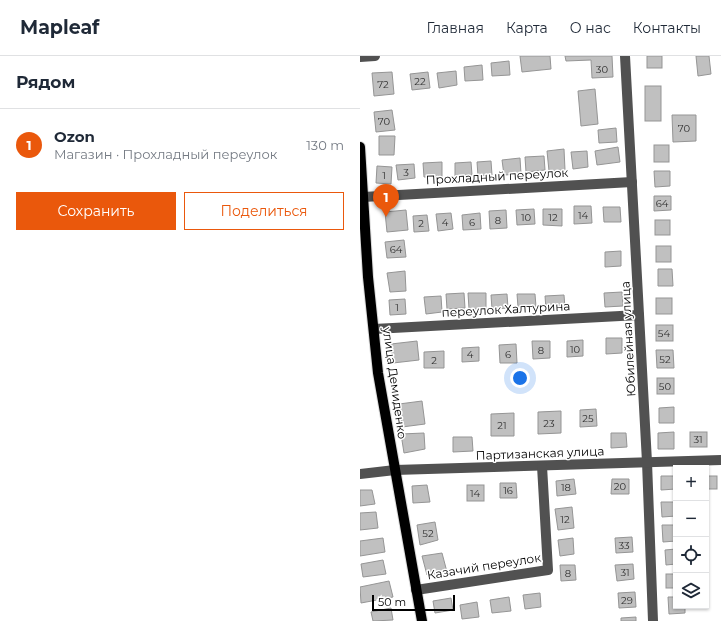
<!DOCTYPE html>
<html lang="ru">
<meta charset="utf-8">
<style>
body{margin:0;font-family:Montserrat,sans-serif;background:#f6f6f7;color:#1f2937}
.controls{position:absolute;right:12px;bottom:12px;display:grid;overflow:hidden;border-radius:0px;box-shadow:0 1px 3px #0004}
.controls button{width:36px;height:36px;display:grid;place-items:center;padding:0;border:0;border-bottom:1px solid #e0e1e3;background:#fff;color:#1f2937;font:20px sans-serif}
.scale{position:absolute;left:12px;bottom:10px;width:83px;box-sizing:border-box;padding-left:4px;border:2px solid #000;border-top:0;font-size:11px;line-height:14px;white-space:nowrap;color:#000;-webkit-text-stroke:3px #fff;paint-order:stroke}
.you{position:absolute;left:160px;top:322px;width:14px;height:14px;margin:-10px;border:3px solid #fff;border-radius:50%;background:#1a73e8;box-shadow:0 0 0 6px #1a73e833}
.badge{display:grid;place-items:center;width:26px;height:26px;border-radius:50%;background:#ea580c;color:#fff;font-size:13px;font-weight:700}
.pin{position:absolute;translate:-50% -33px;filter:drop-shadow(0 1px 2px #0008)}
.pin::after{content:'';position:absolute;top:21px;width:14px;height:12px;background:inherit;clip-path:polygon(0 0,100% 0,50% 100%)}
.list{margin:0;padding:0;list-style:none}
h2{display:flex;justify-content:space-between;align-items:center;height:52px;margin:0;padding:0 16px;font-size:17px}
h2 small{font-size:13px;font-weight:400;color:#747a83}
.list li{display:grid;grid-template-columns:26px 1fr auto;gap:12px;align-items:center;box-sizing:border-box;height:72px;padding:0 16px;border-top:1px solid #e0e1e3}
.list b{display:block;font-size:15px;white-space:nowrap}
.list p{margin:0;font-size:13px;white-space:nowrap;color:#747a83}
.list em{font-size:13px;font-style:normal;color:#747a83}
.actions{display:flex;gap:8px;padding:12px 16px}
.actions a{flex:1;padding:9px 0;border:1px solid #ea580c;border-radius:0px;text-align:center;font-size:14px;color:#ea580c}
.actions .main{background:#ea580c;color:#fff}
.icon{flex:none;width:22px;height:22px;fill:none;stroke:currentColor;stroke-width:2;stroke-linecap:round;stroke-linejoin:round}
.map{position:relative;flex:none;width:361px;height:565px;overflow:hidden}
header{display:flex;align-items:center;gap:24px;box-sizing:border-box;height:56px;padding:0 20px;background:#fff;border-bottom:1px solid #e0e1e3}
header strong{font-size:19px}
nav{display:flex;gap:22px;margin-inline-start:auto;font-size:14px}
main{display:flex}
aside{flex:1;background:#fff}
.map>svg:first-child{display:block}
.building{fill:#c0c0c0;stroke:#959595}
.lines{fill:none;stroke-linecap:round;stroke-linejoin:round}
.major-casing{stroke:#dbdbdb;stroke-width:12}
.minor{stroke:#515151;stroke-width:10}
.major{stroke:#000;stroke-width:10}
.labels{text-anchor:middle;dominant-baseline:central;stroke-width:3;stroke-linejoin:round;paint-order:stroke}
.number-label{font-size:10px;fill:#303030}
.street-label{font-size:12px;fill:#000;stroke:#fff}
</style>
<header>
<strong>Mapleaf</strong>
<nav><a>Главная</a><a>Карта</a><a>О нас</a><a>Контакты</a></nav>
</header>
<main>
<aside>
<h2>Рядом<small></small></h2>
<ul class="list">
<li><span class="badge">1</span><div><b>Ozon</b><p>Магазин · Прохладный переулок</p></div><em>130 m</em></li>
</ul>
<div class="actions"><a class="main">Сохранить</a><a>Поделиться</a></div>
</aside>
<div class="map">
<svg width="361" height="565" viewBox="0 0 361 565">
<rect width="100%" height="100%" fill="#fff"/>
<g class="building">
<polygon points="160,0 190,0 191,13 162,16"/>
<polygon points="205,0 252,0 253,21 232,22 231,4 206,5"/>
<rect x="287" y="0" width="15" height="12"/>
<polygon points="336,0 349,0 351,18 338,20"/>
<polygon points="149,5 150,19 132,20 131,7"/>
<polygon points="122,9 123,24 105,25 104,11"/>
<polygon points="96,15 97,29 79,32 77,17"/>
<polygon points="32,16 34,38 14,40 12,17"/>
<polygon points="68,16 70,32 52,34 50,18"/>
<rect x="285" y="30" width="16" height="35"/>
<polygon points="235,33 238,68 221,70 218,35"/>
<polygon points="32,54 35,74 16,76 14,56"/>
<polygon points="312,59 336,59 336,85 313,86"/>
<polygon points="256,72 257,86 239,87 238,74"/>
<polygon points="19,80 35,80 34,99 19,99"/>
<rect x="294" y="89" width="15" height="17"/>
<polygon points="258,91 260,106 237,109 235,95"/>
<polygon points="204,93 205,114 189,115 187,95"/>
<polygon points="227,95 228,111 213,113 211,96"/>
<polygon points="184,100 185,114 166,116 165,101"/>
<polygon points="160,102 161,118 144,119 142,104"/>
<polygon points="131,105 132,119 118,120 117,106"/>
<polygon points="82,106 82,121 64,121 63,107"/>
<polygon points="111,106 112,119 95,120 95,107"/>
<polygon points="54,108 55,122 38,124 36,109"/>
<polygon points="17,110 32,111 31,128 16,127"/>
<polygon points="294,115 310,115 310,130 295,131"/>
<polygon points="294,140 311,140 311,154 294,155"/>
<polygon points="214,150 231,150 232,167 214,168"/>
<polygon points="243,151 260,151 261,166 244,166"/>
<polygon points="174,153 175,168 157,169 156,154"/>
<polygon points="183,153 202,153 202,170 183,169"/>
<polygon points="46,154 48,174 27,176 25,156"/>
<polygon points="146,154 147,172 130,173 129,155"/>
<polygon points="91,157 93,173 78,175 76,158"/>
<polygon points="120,157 121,173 103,174 102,159"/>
<polygon points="67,159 69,175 54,176 53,160"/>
<rect x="295" y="164" width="15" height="15"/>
<polygon points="44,184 46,201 27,202 25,186"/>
<rect x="296" y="190" width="15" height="16"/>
<polygon points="261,195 261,210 245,211 245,196"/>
<polygon points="298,213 312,213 313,230 298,230"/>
<polygon points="45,215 46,235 30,236 27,217"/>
<polygon points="262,236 263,250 245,251 244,237"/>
<polygon points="104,237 105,252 87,253 86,238"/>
<polygon points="108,237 126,237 126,253 109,253"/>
<polygon points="147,238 148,252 132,253 131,239"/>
<polygon points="157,238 175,238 176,251 158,251"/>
<polygon points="204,239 205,252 186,253 185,240"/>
<polygon points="81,240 82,256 66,258 64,241"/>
<rect x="296" y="242" width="16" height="16"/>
<polygon points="45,243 46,258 30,259 29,244"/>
<rect x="296" y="269" width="17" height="16"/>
<polygon points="246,282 262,282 262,297 246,298"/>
<polygon points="223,284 223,300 207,301 207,285"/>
<polygon points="57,285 59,304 33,307 31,288"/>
<polygon points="172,285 190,285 190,302 173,303"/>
<polygon points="156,288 157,307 140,307 139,289"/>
<polygon points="119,291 119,305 102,306 102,292"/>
<polygon points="296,294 313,294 314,312 297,312"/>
<polygon points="84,295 84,312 64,312 64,296"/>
<rect x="297" y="322" width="17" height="16"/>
<polygon points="62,345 65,368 42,371 39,348"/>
<polygon points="314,351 314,367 299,367 299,352"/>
<polygon points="236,353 237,370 220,371 220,354"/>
<polygon points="201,355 201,377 178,378 178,356"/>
<polygon points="154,357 154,380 131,380 131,358"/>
<polygon points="314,376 314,393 298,393 298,377"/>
<rect x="330" y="376" width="17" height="15"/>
<polygon points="64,377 65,393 44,397 41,378"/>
<polygon points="251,377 266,377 267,391 251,392"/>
<polygon points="93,381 112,381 113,395 93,396"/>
<polygon points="301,420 316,420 316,433 301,434"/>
<rect x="346" y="420" width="11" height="13"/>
<polygon points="214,423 216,438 197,440 196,425"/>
<polygon points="252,423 269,423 269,438 251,438"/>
<polygon points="140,427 156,427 157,442 140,442"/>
<polygon points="67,429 70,446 53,447 52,430"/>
<rect x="107" y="429" width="17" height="16"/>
<polygon points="0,434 12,434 15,448 0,450"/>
<polygon points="301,446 316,446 316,460 302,461"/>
<polygon points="212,451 214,472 198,474 195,453"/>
<polygon points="16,456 18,472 0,474 0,457"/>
<polygon points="75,466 78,484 60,489 57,469"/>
<polygon points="302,469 316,469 316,485 303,486"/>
<polygon points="272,481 273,496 256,497 255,482"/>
<polygon points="23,482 25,496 0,500 0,485"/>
<polygon points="213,482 214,498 200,500 198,484"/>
<polygon points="316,493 316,508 306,509 305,494"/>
<polygon points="82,497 87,516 67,519 62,500"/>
<polygon points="23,504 26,518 3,521 1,508"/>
<polygon points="273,508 274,523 257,525 255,509"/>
<polygon points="200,509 215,509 216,524 201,525"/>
<rect x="306" y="518" width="10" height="14"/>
<polygon points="29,525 33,541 1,547 0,531"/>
<polygon points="275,536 276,551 259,552 258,537"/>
<polygon points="180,537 181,551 165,553 163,539"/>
<polygon points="149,541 151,555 132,557 130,544"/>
<polygon points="308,541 316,541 316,550 325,550 325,557 309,558"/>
<polygon points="91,542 93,554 75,557 73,545"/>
<polygon points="117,546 119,561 102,563 100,549"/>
<polygon points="31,552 33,564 13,565 11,556"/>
<polygon points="276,561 276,565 261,565 261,562"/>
</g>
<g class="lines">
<defs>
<polyline id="major" points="0,91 8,221 18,317 62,565"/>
</defs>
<use href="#major" class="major-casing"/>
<g class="minor">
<polyline points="265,0 287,406 293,565"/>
<polyline points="0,1 15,0"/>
<polyline points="3,141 272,126"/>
<polyline points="14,273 279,259"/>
<polyline points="0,418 35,414 361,404"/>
<polyline points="56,534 188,514 182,410"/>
</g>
<use href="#major" class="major"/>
</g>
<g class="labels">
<g class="number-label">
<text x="242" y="13">30</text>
<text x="60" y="25">22</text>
<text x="23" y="28">72</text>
<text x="24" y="65">70</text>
<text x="324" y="72">70</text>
<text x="46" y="116">3</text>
<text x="24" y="119">1</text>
<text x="302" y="147">64</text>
<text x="223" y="159">14</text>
<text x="166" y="161">10</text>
<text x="193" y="161">12</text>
<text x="138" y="164">8</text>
<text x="85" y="166">4</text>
<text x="112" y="166">6</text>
<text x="61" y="167">2</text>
<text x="36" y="193">64</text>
<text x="37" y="251">1</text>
<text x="304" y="277">54</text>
<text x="215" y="293">10</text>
<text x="181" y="294">8</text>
<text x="110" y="298">4</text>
<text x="148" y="298">6</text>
<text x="305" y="303">52</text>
<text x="74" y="304">2</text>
<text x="305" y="330">50</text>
<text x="228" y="362">25</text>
<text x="189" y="367">23</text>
<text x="142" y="369">21</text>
<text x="338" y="383">31</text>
<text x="260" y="430">20</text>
<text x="206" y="431">18</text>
<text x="148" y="434">16</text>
<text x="115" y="437">14</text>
<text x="205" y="463">12</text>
<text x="68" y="477">52</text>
<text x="264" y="489">33</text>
<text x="265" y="516">31</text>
<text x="208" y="517">8</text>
<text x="267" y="544">29</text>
</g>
<g class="street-label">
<text transform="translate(137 120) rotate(-3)">Прохладный переулок</text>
<text transform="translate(146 253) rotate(-3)">переулок Халтурина</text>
<text transform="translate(268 283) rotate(-93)">Юбилейная улица</text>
<text transform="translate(35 327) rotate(82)">улица Демиденко</text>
<text transform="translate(180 397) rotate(-2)">Партизанская улица</text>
<text transform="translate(124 510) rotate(-9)">Казачий переулок</text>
</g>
</g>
</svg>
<div class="controls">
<button>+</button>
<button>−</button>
<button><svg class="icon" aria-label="locate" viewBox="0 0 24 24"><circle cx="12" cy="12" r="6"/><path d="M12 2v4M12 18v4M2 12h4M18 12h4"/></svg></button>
<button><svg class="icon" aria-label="layers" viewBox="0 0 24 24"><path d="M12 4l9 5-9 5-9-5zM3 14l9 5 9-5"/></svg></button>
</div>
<div class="scale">50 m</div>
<div class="you"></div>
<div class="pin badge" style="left:26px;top:161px">1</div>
</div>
</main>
